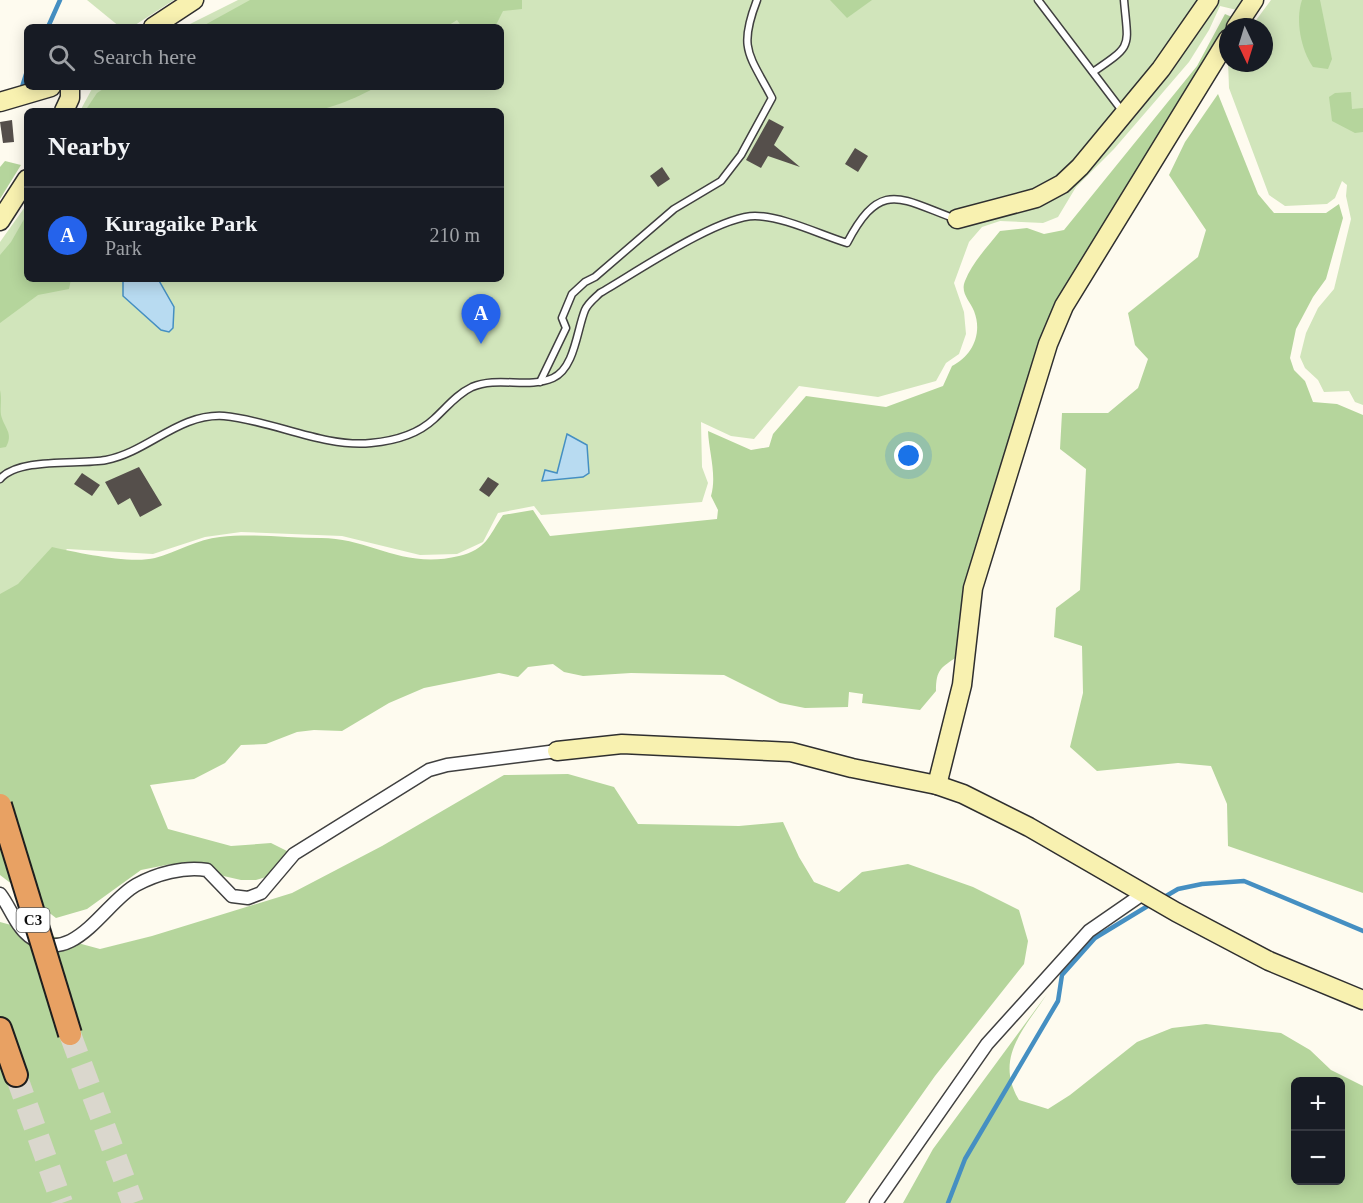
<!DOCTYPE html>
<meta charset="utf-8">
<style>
body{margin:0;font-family:"Times New Roman",serif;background:#242831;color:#f1f3f6}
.controls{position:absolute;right:18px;bottom:18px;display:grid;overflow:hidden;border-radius:9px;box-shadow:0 3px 15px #0003}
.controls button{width:54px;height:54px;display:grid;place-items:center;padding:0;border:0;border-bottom:2px solid #363941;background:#171b24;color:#f1f3f6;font:30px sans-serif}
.compass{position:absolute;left:1219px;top:18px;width:54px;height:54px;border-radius:50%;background:#171b24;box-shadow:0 3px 15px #0003;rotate:176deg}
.you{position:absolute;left:909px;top:456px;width:21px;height:21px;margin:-15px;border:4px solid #fff;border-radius:50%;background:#1a73e8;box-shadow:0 0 0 9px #1a73e833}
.badge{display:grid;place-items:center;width:39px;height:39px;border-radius:50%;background:#2563eb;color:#fff;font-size:20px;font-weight:700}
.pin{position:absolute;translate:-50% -50px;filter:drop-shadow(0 2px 3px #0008)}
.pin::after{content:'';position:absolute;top:32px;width:21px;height:18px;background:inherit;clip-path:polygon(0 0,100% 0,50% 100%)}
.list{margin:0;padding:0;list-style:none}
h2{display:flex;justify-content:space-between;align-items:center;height:78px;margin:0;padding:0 24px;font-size:26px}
h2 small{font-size:20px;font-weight:400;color:#9ea1a6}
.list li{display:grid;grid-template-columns:39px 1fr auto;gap:18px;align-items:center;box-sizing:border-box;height:96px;padding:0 24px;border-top:2px solid #363941}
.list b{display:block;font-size:22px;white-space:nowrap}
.list p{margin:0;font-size:20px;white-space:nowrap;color:#9ea1a6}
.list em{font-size:20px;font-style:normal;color:#9ea1a6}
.icon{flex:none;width:33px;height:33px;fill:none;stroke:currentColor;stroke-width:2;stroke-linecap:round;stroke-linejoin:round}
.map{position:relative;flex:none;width:1363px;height:1203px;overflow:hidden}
.search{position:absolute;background:#171b24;box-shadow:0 3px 15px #0003;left:24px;top:24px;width:480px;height:66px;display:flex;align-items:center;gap:15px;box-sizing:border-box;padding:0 21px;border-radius:9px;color:#9ea1a6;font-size:22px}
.panel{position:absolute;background:#171b24;box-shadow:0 3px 15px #0003;left:24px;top:108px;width:480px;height:174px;border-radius:9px}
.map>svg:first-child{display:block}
.green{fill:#d1e5bb}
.forest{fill:#b5d59c;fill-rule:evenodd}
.water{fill:#b8dbf1;stroke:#458fc2;stroke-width:1.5}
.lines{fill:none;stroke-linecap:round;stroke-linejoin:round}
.stream{stroke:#458fc2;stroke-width:4.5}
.building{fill:#554f4b}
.highway-tunnel{stroke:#dad7cd;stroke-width:22;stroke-dasharray:22 11;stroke-linecap:butt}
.lane-casing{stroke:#404040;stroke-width:9}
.street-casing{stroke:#404040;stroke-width:15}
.secondary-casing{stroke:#2f2f2f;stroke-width:21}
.highway-casing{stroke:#1e1e1e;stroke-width:26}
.lane{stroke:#fff;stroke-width:6}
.street{stroke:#fff;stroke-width:12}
.secondary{stroke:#f8f1b0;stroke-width:18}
.highway{stroke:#e8a163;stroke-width:22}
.highway-bridge-casing{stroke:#1e1e1e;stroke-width:26;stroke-linecap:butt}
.highway-bridge{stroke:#e8a163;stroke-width:22}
.labels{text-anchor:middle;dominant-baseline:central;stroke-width:6;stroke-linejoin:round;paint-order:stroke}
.shield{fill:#fff;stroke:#565656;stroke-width:1.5}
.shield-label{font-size:15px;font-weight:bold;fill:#0d0d0d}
</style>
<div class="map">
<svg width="1363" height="1203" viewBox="0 0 1363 1203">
<rect width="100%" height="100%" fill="#fefbef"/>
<g class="green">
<polygon points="87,0 174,0 132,27 120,27"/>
<polygon points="238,0 1244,0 1237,10 1220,6 1209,30 1189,62 1114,149 1076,187 1058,217 1043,223 1000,221 982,227 969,242 954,283 964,312 966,334 959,354 946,363 936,381 878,397 799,386 754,439 731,436 701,422 702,467 708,483 702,502 541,515 534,506 498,513 483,542 457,554 420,555 342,536 241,532 205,537 153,554 67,549 54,563 0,696 0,242 27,204 27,279 501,279 501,111 80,111 93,87 501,87 501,27 184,27"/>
<polygon points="1271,0 1363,0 1363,405 1355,402 1349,391 1324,392 1318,380 1305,368 1300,357 1306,333 1318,308 1334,289 1351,219 1346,196 1347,185 1342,181 1335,198 1327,204 1285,206 1269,195 1229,88 1228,61 1228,63 1264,63 1264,27 1251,27"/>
</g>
<g class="forest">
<polygon points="250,0 522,0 522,9 503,11 495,27 462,27 457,20 446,27 201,27"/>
<polygon points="830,0 872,0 847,18"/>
<path d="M1302,0H1320L1332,59L1328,69L1313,67C1301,50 1295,20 1302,0Z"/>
<path d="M1225,14L1234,18L1082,267L958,656C941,668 936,669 936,691L920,710L862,703L863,694L849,692L848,707L805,708L780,703L724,675L631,673L583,676L564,672L553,664L528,667L518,677L499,673L424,688L389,703L342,731L314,730L297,732L266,744L241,745L225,763L194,779L150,785L168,829L231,846L271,843L289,852L266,877L256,880H241L171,864L141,870L87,909L56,918L0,875V594L18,584L52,547C79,553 130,564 155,558C177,552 198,539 220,537C252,533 288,538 321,538C370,538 403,570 459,556C487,549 488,537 503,515L533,510L550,536L717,519L718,510L711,496C717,475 709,453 708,431L751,450L769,447L773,434L806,396L886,407L943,386L952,366C972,356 983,334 974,311C970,301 960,293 965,281C972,263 988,246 1000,231L1027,228L1044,234L1064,230L1197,66Z"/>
<path d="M106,87H376C354,100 300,123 277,108L274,111H85L97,93Z"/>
<polygon points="1351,92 1352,109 1363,108 1363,132 1355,133 1332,121 1329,97 1335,93"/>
<polygon points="1218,94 1258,194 1274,213 1326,213 1339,204 1343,218 1326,279 1313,297 1296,329 1290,358 1294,370 1305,381 1313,402 1337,404 1363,415 1363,893 1228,846 1227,804 1211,766 1178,763 1097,771 1070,747 1083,693 1082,646 1054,637 1056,608 1080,590 1086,469 1060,449 1062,413 1108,413 1138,388 1148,359 1135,345 1128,313 1198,257 1206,230 1169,175 1185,142"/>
<polygon points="5,161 21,165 0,199 0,167"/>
<polygon points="27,214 27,279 71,279 69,289 38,295 0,323 0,255 11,242"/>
<path d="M0,390C2,399 0,407 1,415C4,428 14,433 6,447L0,448Z"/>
<polygon points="568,774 614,787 638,824 739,826 783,822 799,857 814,882 839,892 862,872 908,864 973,887 1019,910 1028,941 1024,964 935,1076 845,1203 0,1203 0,922 100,949 152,936 292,893 382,846 504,775"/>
<path d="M1047,994C1024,1029 994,1058 1019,1100L1048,1109L1070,1095L1137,1042L1172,1028L1206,1024L1281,1033L1310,1050L1331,1070L1363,1086V1203H903L933,1149ZM1296,1082H1340V1180H1296Z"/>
</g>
<g class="water">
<polygon points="123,279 158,279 174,307 173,328 169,332 161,330 123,296"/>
<polygon points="567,434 587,445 589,473 583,477 542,481 545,470 557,473"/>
</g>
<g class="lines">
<g class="stream">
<polyline points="48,27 60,0"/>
<polyline points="22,87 27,71"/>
<polyline points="1161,899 1178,889 1202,884 1244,881 1363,931"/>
<polyline points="948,1203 965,1159 1058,1001 1062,975 1095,938 1151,904"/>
</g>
</g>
<g class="building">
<polygon points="769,119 784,127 774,145 800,167 768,156 761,168 746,160"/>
<polygon points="12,120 14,142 3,143 0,122"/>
<polygon points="855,148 868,156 858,172 845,164"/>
<polygon points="662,167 670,179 658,187 650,176"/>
<polygon points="139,467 162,505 140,517 130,498 118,505 105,482"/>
<polygon points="82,473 100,485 92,496 74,484"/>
<polygon points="488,477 499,484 489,497 479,490"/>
</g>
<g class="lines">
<g class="highway-tunnel">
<polyline points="70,1034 133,1203"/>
<polyline points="16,1075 62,1203"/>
</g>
<defs>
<g id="lane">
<polyline points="1038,0 1123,112"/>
<path d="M1093,72C1134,44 1128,48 1124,0"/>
<path d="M540,382L566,328L562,318L572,294L585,282L595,277L674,209L721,181L741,155L772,98C749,54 738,49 757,0"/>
<path d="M0,479C19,457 79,465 106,460C148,452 179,413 224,416C271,420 324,448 371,443C393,441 418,434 434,419C446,408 457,394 472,387C498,376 528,389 553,378C575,368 577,329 585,310C588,303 595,298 600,293C635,273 718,216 755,216C782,216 821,235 847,243C881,178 900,199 956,219"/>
</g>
<g id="street">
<path d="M0,894C10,907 16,926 29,936C72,970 105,902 136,885C156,874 184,866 207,870L232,896L248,898L261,893L294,854L429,770L447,765L557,751"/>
<polyline points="876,1203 987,1044 1089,931 1144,893"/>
</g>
<g id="secondary">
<polyline points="153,27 194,0"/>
<polyline points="1236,27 1254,0"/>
<polyline points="0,102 51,87"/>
<polyline points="64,111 70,98 70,87"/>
<polyline points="957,219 1036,198 1062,184 1080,167 1161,69 1209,0"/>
<polyline points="0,221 27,179"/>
<polyline points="557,751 622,744 791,752 852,768 937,785 963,794 1029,827 1176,912 1269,961 1363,1000"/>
<polyline points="937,785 962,685 973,588 1048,344 1064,306 1228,39"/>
</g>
<polyline id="highway" points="0,1029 16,1075"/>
</defs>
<use href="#lane" class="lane-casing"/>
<use href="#street" class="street-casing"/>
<use href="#secondary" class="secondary-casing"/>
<use href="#highway" class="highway-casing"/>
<use href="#lane" class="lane"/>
<use href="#street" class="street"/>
<use href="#secondary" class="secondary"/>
<use href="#highway" class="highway"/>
<defs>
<polyline id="highway-bridge" points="0,805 70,1034"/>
</defs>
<use href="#highway-bridge" class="highway-bridge-casing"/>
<use href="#highway-bridge" class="highway-bridge"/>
</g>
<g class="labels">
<rect class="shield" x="16.5" y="908" width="33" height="24" rx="4.5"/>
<g class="shield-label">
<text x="33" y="920">C3</text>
</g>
</g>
</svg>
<div class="controls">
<button>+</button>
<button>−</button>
</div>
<svg class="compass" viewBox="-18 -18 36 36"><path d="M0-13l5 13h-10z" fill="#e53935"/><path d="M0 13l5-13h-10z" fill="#9ea1a6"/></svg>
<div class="you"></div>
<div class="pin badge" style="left:481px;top:344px">A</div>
<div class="search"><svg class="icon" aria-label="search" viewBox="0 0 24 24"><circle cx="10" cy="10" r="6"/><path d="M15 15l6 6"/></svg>Search here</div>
<section class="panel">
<h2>Nearby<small></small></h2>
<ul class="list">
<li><span class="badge">A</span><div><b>Kuragaike Park</b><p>Park</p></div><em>210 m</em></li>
</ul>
</section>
</div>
